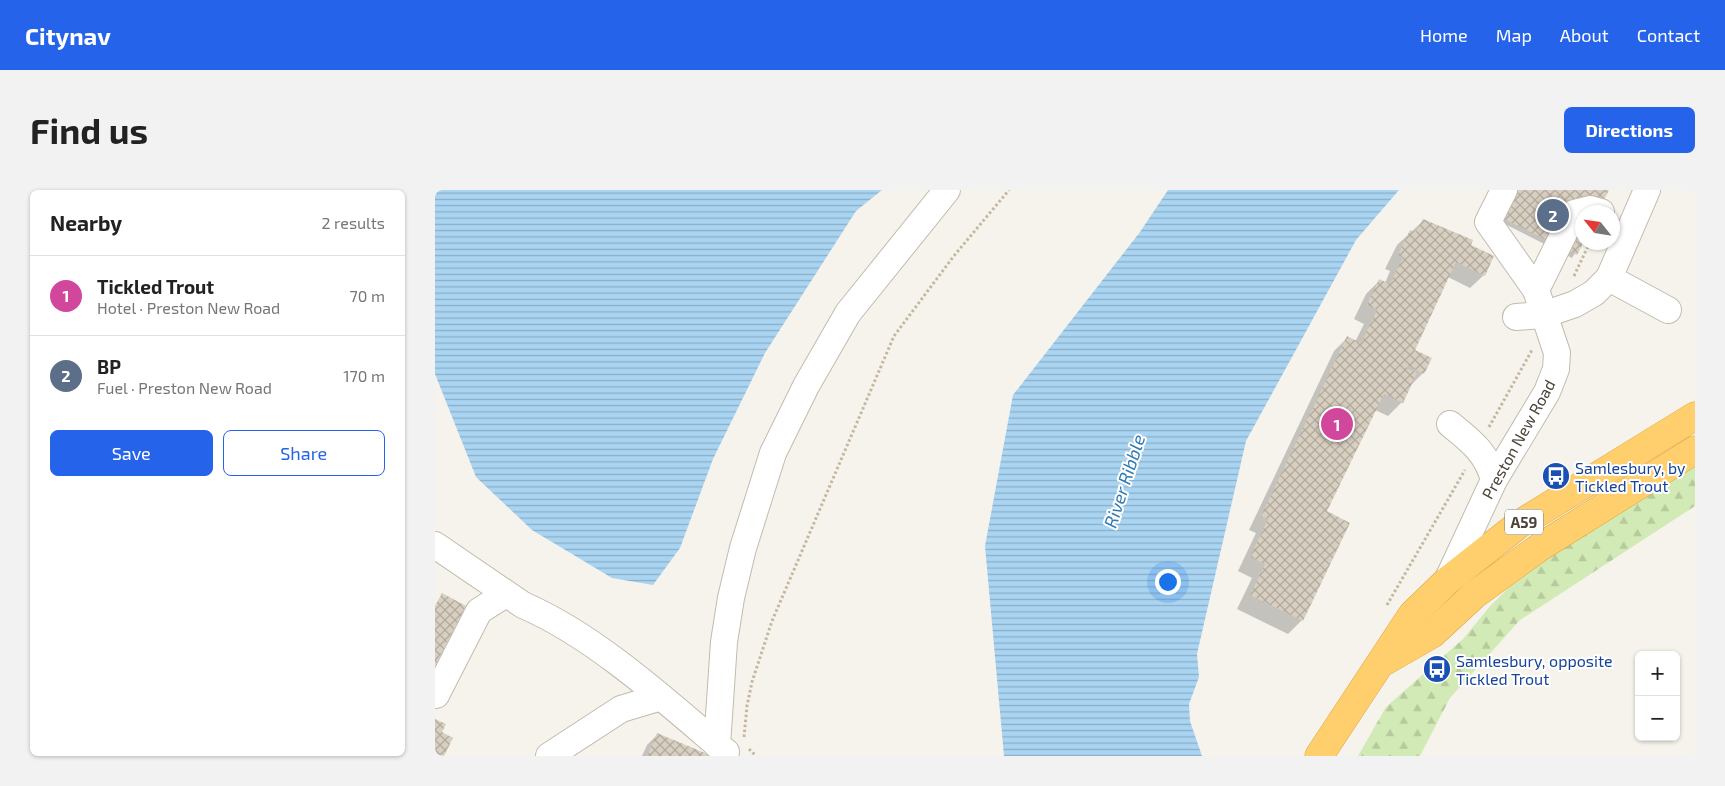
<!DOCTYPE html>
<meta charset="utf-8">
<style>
body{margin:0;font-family:"Exo 2",sans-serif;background:#f2f2f2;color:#222}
.controls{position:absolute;right:15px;bottom:15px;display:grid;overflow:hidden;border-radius:8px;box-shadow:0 1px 4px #0004}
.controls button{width:45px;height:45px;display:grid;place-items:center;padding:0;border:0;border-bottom:1px solid #e0e0e0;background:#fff;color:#222;font:25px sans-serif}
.compass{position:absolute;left:1140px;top:15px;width:45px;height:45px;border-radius:50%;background:#fff;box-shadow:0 1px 4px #0004;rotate:300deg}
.you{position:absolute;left:732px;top:391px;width:18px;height:18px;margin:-12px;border:4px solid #fff;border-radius:50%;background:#1a73e8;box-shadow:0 0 0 8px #1a73e833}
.badge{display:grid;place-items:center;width:32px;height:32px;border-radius:50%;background:#2563eb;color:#fff;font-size:16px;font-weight:700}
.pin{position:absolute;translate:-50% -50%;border:2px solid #fff;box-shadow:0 1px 5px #0006}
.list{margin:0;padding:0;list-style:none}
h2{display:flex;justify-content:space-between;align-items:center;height:65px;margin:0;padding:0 20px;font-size:21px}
h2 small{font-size:16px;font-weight:400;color:#767676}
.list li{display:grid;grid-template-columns:32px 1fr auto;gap:15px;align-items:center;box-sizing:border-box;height:80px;padding:0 20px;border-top:1px solid #e0e0e0}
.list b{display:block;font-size:19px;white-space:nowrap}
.list p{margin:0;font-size:16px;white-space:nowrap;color:#767676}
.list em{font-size:16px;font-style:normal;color:#767676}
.actions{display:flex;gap:10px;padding:15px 20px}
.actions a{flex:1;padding:11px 0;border:1px solid #2563eb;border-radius:8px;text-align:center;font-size:18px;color:#2563eb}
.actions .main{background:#2563eb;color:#fff}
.map{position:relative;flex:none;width:1260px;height:566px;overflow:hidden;border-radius:8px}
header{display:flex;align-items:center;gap:30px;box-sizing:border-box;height:70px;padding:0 25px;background:#2563eb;color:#fff}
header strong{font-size:24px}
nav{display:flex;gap:28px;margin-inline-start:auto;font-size:18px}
.intro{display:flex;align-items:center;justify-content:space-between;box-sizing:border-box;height:120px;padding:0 30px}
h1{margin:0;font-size:35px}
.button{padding:12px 22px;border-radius:8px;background:#2563eb;color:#fff;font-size:18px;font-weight:700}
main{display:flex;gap:30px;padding:0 30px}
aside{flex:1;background:#fff;border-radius:8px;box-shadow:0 1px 4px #0004}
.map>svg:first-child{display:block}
.forest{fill:url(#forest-firs)}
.water{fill:url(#water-rules)}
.shadow{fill:#0003}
.building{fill:url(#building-cross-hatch)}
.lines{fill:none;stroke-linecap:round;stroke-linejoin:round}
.minor-casing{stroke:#c2bbae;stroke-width:28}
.highway-casing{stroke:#e0a43c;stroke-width:29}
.path{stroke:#c4b79f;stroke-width:3;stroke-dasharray:2.5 2.5;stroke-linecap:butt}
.minor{stroke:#fff;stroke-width:26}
.highway{stroke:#ffcf6e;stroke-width:28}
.labels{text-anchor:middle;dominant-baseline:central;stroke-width:4;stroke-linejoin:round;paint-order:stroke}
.shield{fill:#fff;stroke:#817c74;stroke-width:1}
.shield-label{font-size:15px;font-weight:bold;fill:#4b4439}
.street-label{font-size:16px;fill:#4b4439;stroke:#fff}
.transit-label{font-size:16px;fill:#164399;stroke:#fff;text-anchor:start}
.water-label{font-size:18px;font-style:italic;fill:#2e7ab2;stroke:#fff}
</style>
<header>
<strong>Citynav</strong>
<nav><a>Home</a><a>Map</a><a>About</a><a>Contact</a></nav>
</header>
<div class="intro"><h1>Find us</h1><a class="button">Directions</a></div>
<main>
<aside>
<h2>Nearby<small>2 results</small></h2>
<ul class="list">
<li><span class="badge" style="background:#d1479c">1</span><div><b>Tickled Trout</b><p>Hotel · Preston New Road</p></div><em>70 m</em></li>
<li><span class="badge" style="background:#5c6f8a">2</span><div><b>BP</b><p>Fuel · Preston New Road</p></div><em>170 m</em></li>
</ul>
<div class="actions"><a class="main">Save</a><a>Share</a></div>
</aside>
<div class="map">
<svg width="1260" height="566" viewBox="0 0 1260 566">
<defs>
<pattern id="forest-firs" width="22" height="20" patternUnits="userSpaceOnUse" patternTransform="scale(1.25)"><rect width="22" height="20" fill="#d2eab5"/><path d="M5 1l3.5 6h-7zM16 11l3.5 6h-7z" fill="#b6ca9c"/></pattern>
<pattern id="water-rules" width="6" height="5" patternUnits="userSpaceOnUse" patternTransform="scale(1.25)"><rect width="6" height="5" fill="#a9d4f2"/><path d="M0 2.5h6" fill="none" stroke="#8caec5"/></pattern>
<pattern id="building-cross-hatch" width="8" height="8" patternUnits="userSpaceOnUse" patternTransform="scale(1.25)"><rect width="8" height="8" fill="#d8cfc1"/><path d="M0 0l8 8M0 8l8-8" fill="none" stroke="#b1aa9e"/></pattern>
</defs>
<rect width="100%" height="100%" fill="#f6f3ec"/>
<polygon class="forest" points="1260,272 1260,316 1085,430 1015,508 985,566 923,566 951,517 1028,449 1056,415 1097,375"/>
<g class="water">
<polygon points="0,0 447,0 421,21 330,163 278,269 245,358 218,395 177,388 97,340 41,287 0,184"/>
<polygon points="733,0 964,0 921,50 811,251 762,464 764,487 754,514 755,531 767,566 569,566 550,356 578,205 705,42"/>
</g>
<g class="shadow">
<polygon points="1083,0 1173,0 1148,22 1148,51 1137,68 1066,32"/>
<polygon points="988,31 1034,55 1049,85 1035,98 1013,87 979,161 988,183 975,196 967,212 953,226 940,220 890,322 867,430 853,444 802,419 817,388 803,381 821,343 814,340 899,161 912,148 920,152 929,134 919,129 931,104 945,90 950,93 955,81 950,79 962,55"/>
<polygon points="222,545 274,566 207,566 212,555"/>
</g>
<g class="building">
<polygon points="1083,0 1174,0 1163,22 1148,22 1148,54 1142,65 1069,29"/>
<polygon points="988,29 1038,50 1036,55 1059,66 1050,86 1021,72 980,160 997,168 989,184 973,176 972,178 982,183 968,213 949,204 892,321 915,333 868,431 815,405 830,374 815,367 833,329 826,326 912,146 926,153 942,120 932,115 944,89 955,94 968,67 963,65 975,40 981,42"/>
<polygon points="7,403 31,416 0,476 0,416"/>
<polygon points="0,529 11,534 7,542 18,548 9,566 0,564"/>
<polygon points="222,543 277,566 212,566"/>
</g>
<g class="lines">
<defs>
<g id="minor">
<polyline points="1174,88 1233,120"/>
<polyline points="1101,100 1139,23 1155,19 1166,22"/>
<polyline points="1081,127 1108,125 1140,114 1159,103 1174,88 1212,0"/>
<path d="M1015,234C1036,251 1052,263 1059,290"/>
<path d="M0,355L88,415C160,446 231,511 291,562"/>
<polyline points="1012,391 1059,290 1112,202 1121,179 1122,163 1101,100 1053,32 1069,0"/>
<polyline points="1,505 44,421 71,404"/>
<polyline points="282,555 289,452 296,408 308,358 338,263 371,196 413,123 512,0"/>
<polyline points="114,566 186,519 226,507"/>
</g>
<g id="highway">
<polyline points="950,471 997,444 1039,405 1105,357 1260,260"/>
<polyline points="884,566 977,425 1012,391 1083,335 1260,226"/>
</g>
</defs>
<use href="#minor" class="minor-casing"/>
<use href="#highway" class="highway-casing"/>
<g class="path">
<polyline points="1139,86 1155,52"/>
<polyline points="1054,237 1097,160"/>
<polyline points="952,415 1030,280"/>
<polyline points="309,547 312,516 317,492 337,431 459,146 518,67 574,0"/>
<polyline points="314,559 321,566"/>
</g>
<use href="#minor" class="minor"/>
<use href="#highway" class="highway"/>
</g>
<defs>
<symbol id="bus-disc" viewBox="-11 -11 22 22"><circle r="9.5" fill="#1a4fb4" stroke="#fff"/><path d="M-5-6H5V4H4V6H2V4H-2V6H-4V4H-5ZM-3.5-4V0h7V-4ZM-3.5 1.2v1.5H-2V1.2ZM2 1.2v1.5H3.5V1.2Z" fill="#fff"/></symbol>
</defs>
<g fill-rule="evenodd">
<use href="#bus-disc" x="1105" y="270" width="32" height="32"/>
<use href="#bus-disc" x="986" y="463" width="32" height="32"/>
</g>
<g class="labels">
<rect class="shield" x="1070" y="319.5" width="38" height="25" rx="4"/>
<g class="shield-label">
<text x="1089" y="332">A59</text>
</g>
<g class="street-label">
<text transform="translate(1083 249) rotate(-61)">Preston New Road</text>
</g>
<g class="transit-label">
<text x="1140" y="277">Samlesbury, by<tspan x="1140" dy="18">Tickled Trout</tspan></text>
<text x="1021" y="470">Samlesbury, opposite<tspan x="1021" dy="18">Tickled Trout</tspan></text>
</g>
<g class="water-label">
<text transform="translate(689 291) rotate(-72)">River Ribble</text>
</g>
</g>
</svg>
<div class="controls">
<button>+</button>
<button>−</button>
</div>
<svg class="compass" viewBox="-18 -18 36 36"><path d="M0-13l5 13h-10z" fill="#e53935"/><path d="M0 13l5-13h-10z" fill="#767676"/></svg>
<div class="you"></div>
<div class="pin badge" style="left:902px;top:234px;background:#d1479c">1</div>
<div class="pin badge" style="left:1118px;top:25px;background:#5c6f8a">2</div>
</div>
</main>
